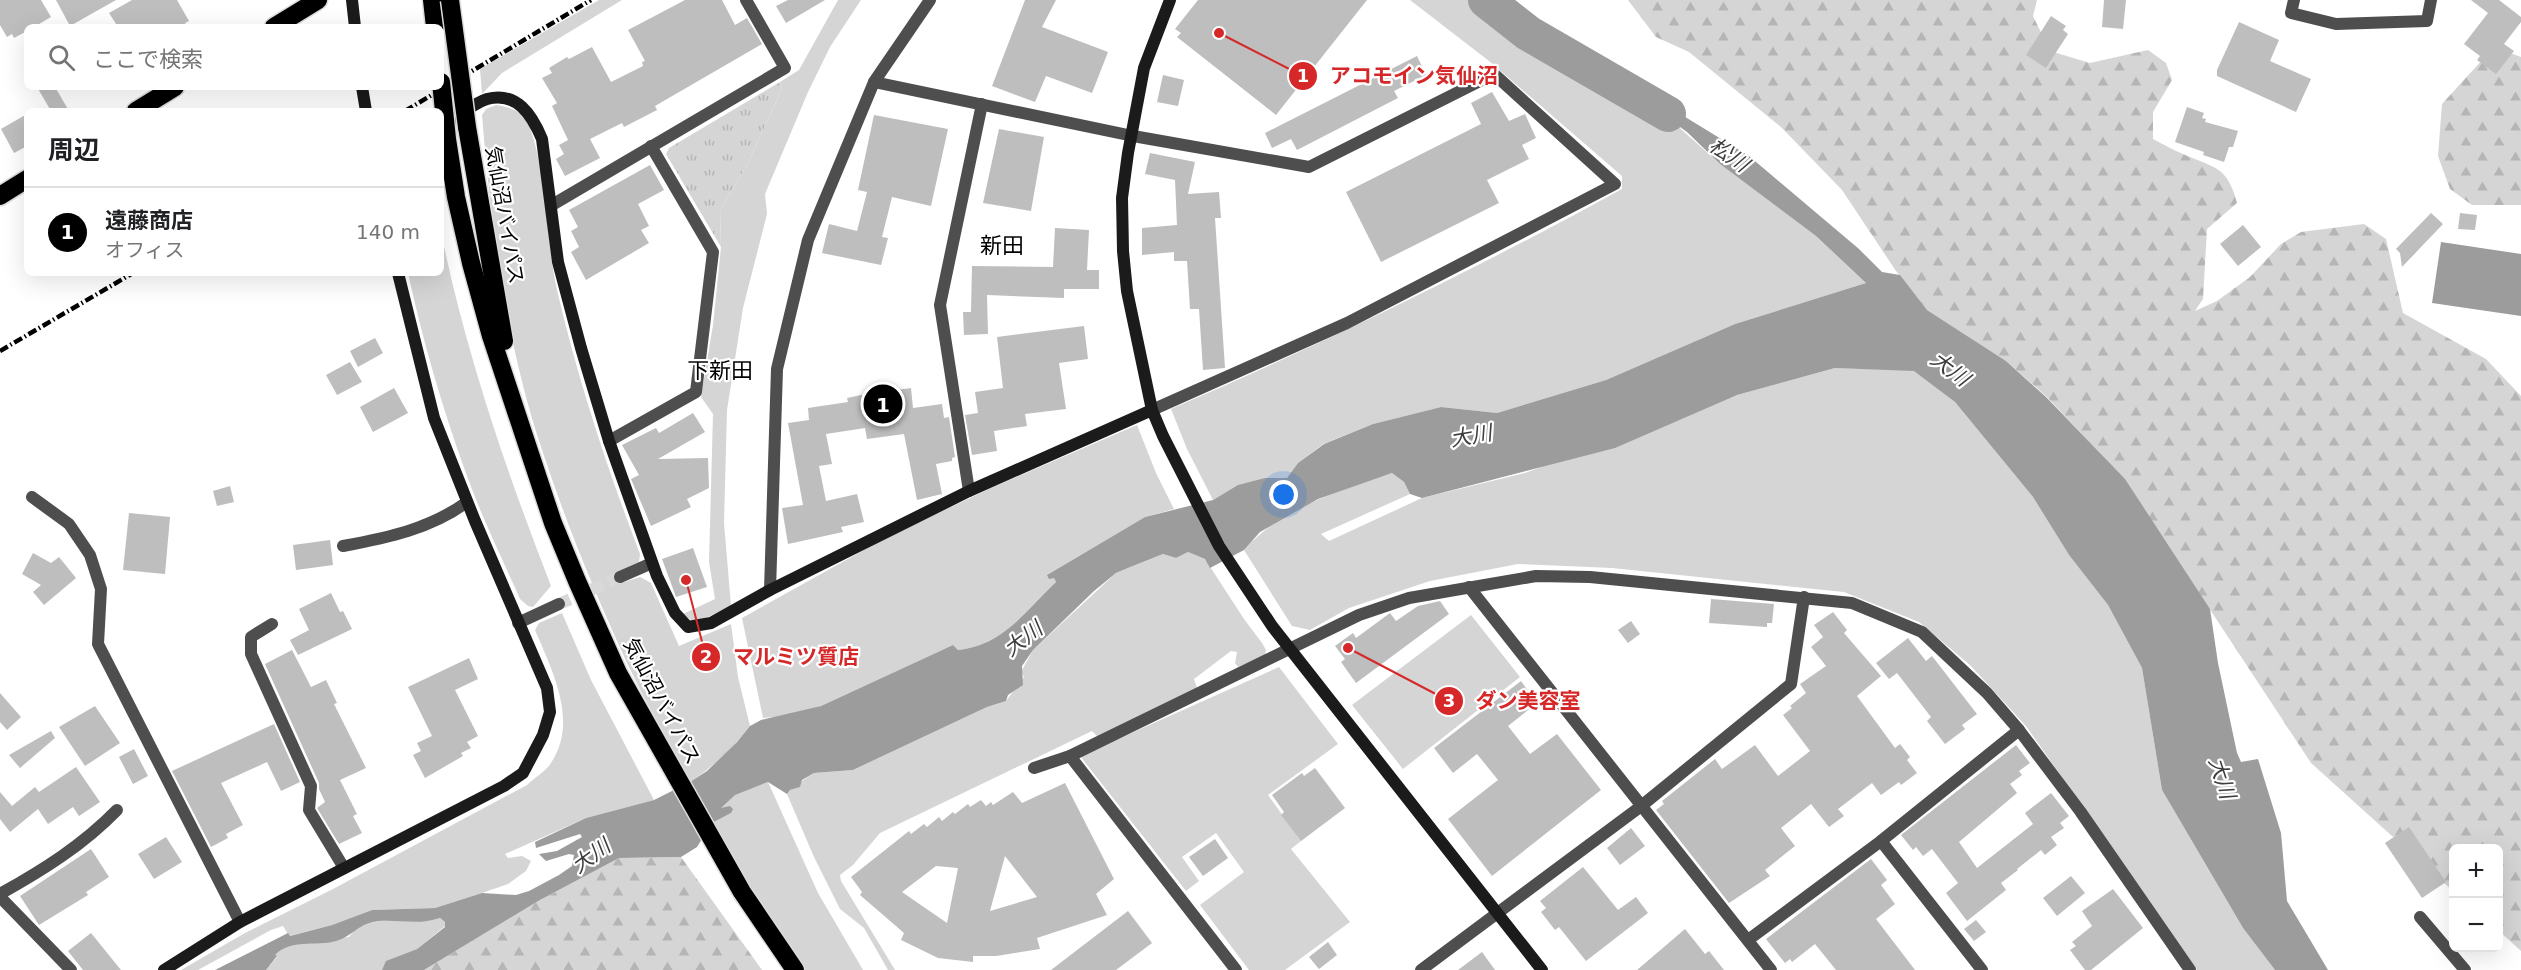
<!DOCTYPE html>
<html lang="ja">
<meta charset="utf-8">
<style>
body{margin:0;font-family:"DejaVu Sans","Noto Sans JP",sans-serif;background:#f6f6f6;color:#202124}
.controls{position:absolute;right:18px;bottom:18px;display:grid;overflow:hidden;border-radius:9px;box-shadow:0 6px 24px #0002}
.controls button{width:54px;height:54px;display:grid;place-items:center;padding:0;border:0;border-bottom:2px solid #e0e0e0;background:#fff;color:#202124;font:30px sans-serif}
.you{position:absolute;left:1284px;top:495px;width:21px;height:21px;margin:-15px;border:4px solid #fff;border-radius:50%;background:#1a73e8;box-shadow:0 0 0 9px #1a73e833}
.badge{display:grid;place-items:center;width:39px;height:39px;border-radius:50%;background:#000;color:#fff;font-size:20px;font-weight:700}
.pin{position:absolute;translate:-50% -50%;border:3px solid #fff;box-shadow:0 2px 6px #0006}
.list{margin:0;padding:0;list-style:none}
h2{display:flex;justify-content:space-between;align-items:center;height:78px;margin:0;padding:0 24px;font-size:26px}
h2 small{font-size:20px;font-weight:400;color:#757577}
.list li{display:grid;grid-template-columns:39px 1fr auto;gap:18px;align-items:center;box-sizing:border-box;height:90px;padding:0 24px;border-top:2px solid #e0e0e0}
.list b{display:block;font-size:22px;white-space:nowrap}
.list p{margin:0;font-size:20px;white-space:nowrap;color:#757577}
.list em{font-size:20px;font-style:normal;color:#757577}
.icon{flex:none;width:33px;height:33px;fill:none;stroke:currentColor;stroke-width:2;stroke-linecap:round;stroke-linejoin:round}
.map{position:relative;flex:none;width:2521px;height:970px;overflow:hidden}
.search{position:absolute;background:#fff;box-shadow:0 6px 24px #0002;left:24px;top:24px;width:420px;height:66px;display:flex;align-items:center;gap:15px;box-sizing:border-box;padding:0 21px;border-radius:9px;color:#757577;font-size:22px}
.panel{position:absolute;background:#fff;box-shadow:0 6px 24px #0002;left:24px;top:108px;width:420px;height:168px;border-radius:9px}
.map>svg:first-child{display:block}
.grass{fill:#d5d5d5}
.forest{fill:url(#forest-firs)}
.park{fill:url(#park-tufts)}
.water{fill:#9c9c9c}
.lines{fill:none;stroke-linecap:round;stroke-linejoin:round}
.river{stroke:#9c9c9c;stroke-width:36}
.building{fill:#bebebe;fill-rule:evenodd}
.street-tunnel{stroke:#d9d9d9;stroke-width:12;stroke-dasharray:12 6;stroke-linecap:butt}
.highway-casing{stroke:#dbdbdb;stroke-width:21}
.street{stroke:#4e4e4e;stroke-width:12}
.secondary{stroke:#1b1b1b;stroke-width:12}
.highway{stroke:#000;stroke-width:18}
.rail{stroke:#000;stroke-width:4.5;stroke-dasharray:9 3 1.5 3;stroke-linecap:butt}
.highway-bridge-casing{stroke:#dbdbdb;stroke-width:21;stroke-linecap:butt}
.highway-bridge{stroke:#000;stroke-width:18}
.labels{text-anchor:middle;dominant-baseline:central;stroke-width:4.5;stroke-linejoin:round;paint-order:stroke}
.street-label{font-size:20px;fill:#000;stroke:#fff}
.water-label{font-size:21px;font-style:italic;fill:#3d3d3d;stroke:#fff}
.quarter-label{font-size:22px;fill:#000;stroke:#fff}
.leader{fill:none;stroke:#d62828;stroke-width:2}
.callout-dot{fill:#d62828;stroke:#fff;stroke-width:2}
.mark-label{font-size:18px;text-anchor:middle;font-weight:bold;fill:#fff}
.callout-label{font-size:21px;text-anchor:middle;font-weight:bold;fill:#d62828;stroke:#fff;stroke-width:4.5;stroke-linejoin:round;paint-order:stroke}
</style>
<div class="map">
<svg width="2521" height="970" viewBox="0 0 2521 970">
<defs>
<pattern id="forest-firs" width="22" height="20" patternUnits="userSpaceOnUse" patternTransform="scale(1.5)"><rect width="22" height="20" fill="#d5d5d5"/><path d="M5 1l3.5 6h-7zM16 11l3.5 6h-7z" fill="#b5b5b5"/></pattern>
<pattern id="park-tufts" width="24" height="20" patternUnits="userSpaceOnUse" patternTransform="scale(1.5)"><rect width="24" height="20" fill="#d5d5d5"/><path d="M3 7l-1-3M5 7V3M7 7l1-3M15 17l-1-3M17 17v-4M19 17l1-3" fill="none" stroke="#b5b5b5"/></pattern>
</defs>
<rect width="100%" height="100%" fill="#fff"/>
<g class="grass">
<polygon points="599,0 622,0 502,73 482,94 480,69"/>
<polygon points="838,0 861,0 830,47 808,92 765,194 767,214 743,308 727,410 724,523 731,606 695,623 683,614 715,599 709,562 713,414 701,397 713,325 721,247 720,210 747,165 782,89 780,82 799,70"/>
<path d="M1410,0H1470L1571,73L1673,122L1720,164L1816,236L1866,283L1735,324L1606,380L1497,413L1441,407L1373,424L1323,444L1298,463L1287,478C1256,478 1240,484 1213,500L1187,449L1171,409C1325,343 1476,269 1622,189V176L1489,61Z"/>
<path d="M496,105C509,107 524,111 529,125C548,177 545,236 557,290C578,380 607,468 640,554L639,562L619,571L624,582L640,577L651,583L679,646L731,624L738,677L750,726C733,748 713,767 690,782C669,743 647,705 628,665C596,596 566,523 542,450C506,342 491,228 482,115L486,109Z"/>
<path d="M441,232C466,354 506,470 551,586L533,607L528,606L520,599C502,558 482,518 467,476C443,410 423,342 408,273H441Z"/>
<path d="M1835,368L1914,370L1955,402L2033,497L2069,555L2108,605L2142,668L2162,790L2243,928L2275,970H2197L2026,726L1970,665L1919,622L1844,592L1612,568L1518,564L1430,581L1349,608L1310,630L1292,626L1244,550C1282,507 1339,491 1392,473L1404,482L1410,494L1321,534L1329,541L1422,498L1525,473L1737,395Z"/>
<path d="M1137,425L1156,473L1174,509L1145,517L1047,575L1054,577L1056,582C1025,611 1004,645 958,650L953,645L821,706L785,716L763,718L742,618L882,540L991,488Z"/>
<polygon points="1188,552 1205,559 1244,619 1262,643 1266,650 1265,655 1238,667 1235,663 1237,652 1231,651 1194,679 1197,688 1098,737 1092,731 880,833 853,865 840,875 841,881 895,970 888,970 864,928 840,909 814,857 787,794 790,790 799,787 802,781 814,773 853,770 987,707 1006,701 1024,677 1021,672 1033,650 1116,573 1163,554 1176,558"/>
<path d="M562,613L591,680L654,800L586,818L505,854L508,858L522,856L531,861L526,871L508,884L482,893L435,908L372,910L332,925L289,936L283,926L271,930L198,970H181L245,933L333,889L527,785C534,778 546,771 551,763C579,722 552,670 535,630L539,623Z"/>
<polygon points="1471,615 1520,677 1403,769 1352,705"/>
<polygon points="1279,667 1338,744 1268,795 1301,841 1291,849 1350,922 1285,970 1249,970 1200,905 1244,872 1216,833 1182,857 1199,881 1186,891 1080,756"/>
<path d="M768,782L818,893L863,970H804L749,887L712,823L731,813L720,809C728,792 753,788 768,782Z"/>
<path d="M440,918L445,922V926L417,949L387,961L382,970H266L277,957L274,955L287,945L349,937C369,909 412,928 440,918Z"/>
</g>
<g class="forest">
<path d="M1628,0H2037L2033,16L2050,51L2090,63L2148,50L2166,63L2172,80L2153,112V139C2163,144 2173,150 2183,154C2214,168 2227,165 2237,203L2207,229L2203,299L2195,311L2217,301L2250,277L2281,244L2301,232L2364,224L2386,239L2403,313L2486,359L2521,396V951L2499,931L2498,848H2454L2453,891L2311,763L2124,479L2047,397L2006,361L1927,310L1896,271L1842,190L1781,127L1689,52L1656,37Z"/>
<polygon points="2494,47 2521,57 2521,205 2472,205 2450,189 2438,156 2442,104"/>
<polygon points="681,857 762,970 424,970 540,900 619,858"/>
</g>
<polygon class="park" points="780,82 782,89 747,165 720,210 721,247 666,154 669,148"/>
<g class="water">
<path d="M1628,82L1749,156L1859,249L1882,272L1900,275L1927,310L2006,361L2046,397L2125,479L2210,609L2218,663L2237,753L2241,762L2258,759L2281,833L2287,901L2328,970H2275L2243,928L2162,790L2142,668L2108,605L2069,555L2033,497L1955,402L1914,371L1835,368L1737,395L1615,448L1422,498L1410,494L1404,482L1392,473L1318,499L1260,532L1244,550L1210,568L1205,559L1188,552L1176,558L1163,554L1128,568L1116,573L1094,591L1033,650L1022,666L1023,685L1008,695L1006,701L987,707L853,770L814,773L802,780L800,787L790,790L787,794L768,782L735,795L721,808L730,806L733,809L731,813L712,823L697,847L681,857L619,858L540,900L424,970H382L386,961L417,949L445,927V922L440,918C420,925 401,920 380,921C357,923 354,936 336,941C314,947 292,938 275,955L277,956L266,970H215L288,933L290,936L332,925L372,910L435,908L482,893L516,895L529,891L559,875L572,866L574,855L569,854L546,861L539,854L557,851L582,837L580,834L536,848L535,842L586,818L654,800L690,782L707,771L737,742L750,726L761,720L821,706L953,645L958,650C1004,645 1025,611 1056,582L1054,578L1049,579L1047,575L1145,517L1213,500L1238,485L1265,478H1287L1298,463L1324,444L1373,424L1441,407L1497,413L1606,380L1735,324L1866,283L1816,236L1720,164L1687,132L1673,122L1621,97Z"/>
<polygon points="2441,242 2521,254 2521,316 2432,303"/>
</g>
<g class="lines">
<polyline class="river" points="1486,0 1528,33 1668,114"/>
</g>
<g class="building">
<polygon points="0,0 41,0 51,17 34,27 27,27 27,31 14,38 12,34 7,37 0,25"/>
<polygon points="56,0 116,0 70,26"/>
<polygon points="132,0 177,0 189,21 185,23 188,27 118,27 109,13"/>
<polygon points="685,0 722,0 735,25 747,18 762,44 655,106 657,110 624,127 622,123 590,139 600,158 565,176 556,159 564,154 559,145 568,140 552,106 557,103 542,78 552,73 549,68 567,57 569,59 592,47 611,82 643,66 642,62 645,61 628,30"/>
<polygon points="788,0 825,0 786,23 776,6"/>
<polygon points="1025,0 1056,0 1042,27 1108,52 1092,93 1046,76 1035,102 992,86"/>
<polygon points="1198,0 1367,0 1276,115 1177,37 1181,33 1175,29"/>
<polygon points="2104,0 2126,0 2123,29 2102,27"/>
<polygon points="2471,0 2499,0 2521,17 2521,22 2504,44 2514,51 2496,74 2477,60 2480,56 2464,44 2488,13"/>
<polygon points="2051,16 2066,26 2063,30 2068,34 2046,68 2026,55"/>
<polygon points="2239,22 2279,40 2270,61 2311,79 2296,112 2217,76 2217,70"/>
<polygon points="1417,56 1426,75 1394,91 1398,98 1297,150 1291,139 1272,148 1265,133"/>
<polygon points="1163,75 1184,80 1178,106 1157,102"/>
<polygon points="37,87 55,87 69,111 51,111"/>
<polygon points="1492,92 1509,121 1525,114 1536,138 1522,145 1529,159 1487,180 1499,203 1381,262 1346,192 1481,124 1471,103"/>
<polygon points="2187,107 2204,113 2202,118 2206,119 2205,122 2238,131 2233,147 2229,147 2224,162 2203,155 2204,152 2175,142"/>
<polygon points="27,114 27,146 14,153 1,129"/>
<polygon points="874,115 948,129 931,206 892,197 882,237 888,238 881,265 822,253 829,224 857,231 867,192 858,190"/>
<polygon points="999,129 1044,137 1031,211 983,203"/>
<polygon points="1150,153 1195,162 1188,194 1219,192 1221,218 1215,218 1225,368 1203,370 1199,309 1190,309 1187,261 1174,261 1174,252 1142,255 1142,228 1177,225 1175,180 1145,174"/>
<polygon points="650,165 664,190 638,204 649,226 641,230 649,243 586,280 571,252 579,247 571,231 578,227 569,210"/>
<polygon points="2431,213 2443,224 2402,267 2400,253 2396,249"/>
<polygon points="2460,213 2477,215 2475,230 2458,229"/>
<polygon points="2243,225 2261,247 2238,266 2220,244"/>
<polygon points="1055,228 1089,230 1087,270 1099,270 1099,289 1064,289 1064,298 987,295 988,334 964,335 963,312 971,312 972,266 1053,267"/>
<polygon points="1084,326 1088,359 1059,363 1066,409 1025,414 1027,426 994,431 997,451 972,455 965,415 978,413 975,392 1003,388 997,337"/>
<polygon points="375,338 383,353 358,367 350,351"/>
<polygon points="350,362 362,382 337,395 326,375"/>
<polygon points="394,388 408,413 373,432 360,407"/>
<polygon points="911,388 913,408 942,404 944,418 949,417 955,457 952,458 952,461 936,464 942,494 917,500 904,434 867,439 865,428 826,434 832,464 819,466 826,501 857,494 864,522 841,527 843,532 788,544 782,508 803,505 788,423 809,420 808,408 848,402 847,398 861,395"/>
<polygon points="693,413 705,432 658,459 708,458 709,488 687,499 691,507 651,526 631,479 639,475 622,445 656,428 659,433"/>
<polygon points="230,486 234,502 217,506 213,491"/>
<polygon points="129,513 170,517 165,574 123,570"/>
<polygon points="330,540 333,565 296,570 293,545"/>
<polygon points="693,548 707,587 676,597 662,559"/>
<polygon points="33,553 51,563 59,557 76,578 44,605 33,592 41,585 22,574"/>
<polygon points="331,593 340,612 343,611 352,629 298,655 290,640 309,630 299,609"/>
<polygon points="1711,599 1774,604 1772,623 1767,623 1767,627 1709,623"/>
<polygon points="1440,601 1449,614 1356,683 1341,662 1345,659 1335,646 1353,633 1356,638 1390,613 1396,621 1418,606"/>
<polygon points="1833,612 1847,630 1844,633 1881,676 1857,696 1895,748 1900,744 1910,757 1907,760 1917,773 1901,785 1899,782 1881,795 1872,783 1838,809 1844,816 1829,827 1811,804 1781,828 1795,846 1765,870 1770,876 1729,903 1656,810 1664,804 1662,801 1715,759 1722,769 1755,745 1778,776 1810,751 1783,715 1792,708 1790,706 1806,693 1800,684 1826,666 1811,647 1823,637 1814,625"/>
<polygon points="1631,621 1640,634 1628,643 1618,630"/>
<polygon points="1908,638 1926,661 1932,656 1977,714 1962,725 1965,729 1945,744 1927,721 1931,717 1897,673 1889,679 1876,663"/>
<polygon points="292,650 311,687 326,680 337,703 334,704 366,768 340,780 357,814 353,816 362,833 339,844 317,808 325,802 319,789 319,783 265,664"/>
<polygon points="469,658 478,679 455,690 478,736 467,742 471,748 461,753 463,756 425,778 413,755 421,751 417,743 432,736 408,687"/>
<polygon points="1521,681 1537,703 1508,726 1530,754 1557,734 1601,790 1492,876 1448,819 1498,780 1477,754 1453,773 1434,748"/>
<polygon points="0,693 21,717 7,730 0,722"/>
<polygon points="95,706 120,743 85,766 59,727"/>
<polygon points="274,724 300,782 281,791 267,762 221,783 243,825 226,834 228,838 211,847 172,771"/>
<polygon points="51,731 55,738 20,768 9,755"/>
<polygon points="2016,745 2030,763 2019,771 2022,775 2010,784 2017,793 1959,842 1977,868 2033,824 2025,813 2051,793 2069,816 2060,823 2064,828 2051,837 2057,845 2045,855 2041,850 2017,869 2018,870 2001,883 2006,890 1967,921 1946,893 1958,883 1932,849 1923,856 1916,847 1913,850 1901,835"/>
<polygon points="134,749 148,776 133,784 119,757"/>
<polygon points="76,767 100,802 79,816 73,807 48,824 38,809 10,832 0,819 0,792 12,806 35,787 39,792"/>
<polygon points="1315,768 1345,808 1301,841 1281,815 1284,812 1272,795 1302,773 1304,776"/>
<path d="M1065,783L1114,879L1096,894L1107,915L1037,938L1040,949L996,956H973V962L938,958L901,940L904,933L860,895L862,892L851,877L909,831L911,834L924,824L927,827L939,817L942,821L953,812L955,814L968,804L970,807L981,800L986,806L991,802L993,805L1013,792L1022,803ZM1005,856L1037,897L990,911ZM936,866L958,868L947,923L902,892Z"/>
<polygon points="2409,827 2446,882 2422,898 2385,843"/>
<polygon points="1631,828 1645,846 1620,865 1607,848"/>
<polygon points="166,837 182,862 154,879 138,854"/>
<polygon points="1215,839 1228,858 1203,876 1189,857"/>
<polygon points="91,849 109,877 86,892 88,895 39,925 20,896"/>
<polygon points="1871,859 1887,880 1881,885 1895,904 1876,919 1915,970 1836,970 1815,944 1792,962 1790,959 1785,963 1766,939"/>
<polygon points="1583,867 1618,910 1636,897 1648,913 1586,961 1559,927 1555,930 1541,912 1546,908 1540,901"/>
<polygon points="2071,876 2085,893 2057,916 2043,898"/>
<polygon points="2113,889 2143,928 2091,970 2085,970 2070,950 2076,946 2072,942 2092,926 2082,911"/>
<polygon points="1128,911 1152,943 1116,970 1051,970"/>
<polygon points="1976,920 1986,932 1974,941 1964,929"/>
<polygon points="1685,929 1705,954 1709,951 1724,970 1637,970"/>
<polygon points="91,933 121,970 83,970 68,951"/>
<polygon points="1328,942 1337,955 1319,969 1309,957"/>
<polygon points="1482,952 1495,970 1458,970"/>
</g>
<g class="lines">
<polyline class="street-tunnel" points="559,604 620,577"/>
<defs>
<g id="highway">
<polyline points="432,0 435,27"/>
<polyline points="274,27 318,0"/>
<polyline points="136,111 175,87"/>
<polyline points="467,127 504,341"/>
<polyline points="447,139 456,197 471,263 491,336 553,523 577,581 618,673 742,892 795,970"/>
<polyline points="0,196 27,179"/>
</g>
</defs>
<use href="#highway" class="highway-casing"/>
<g class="street">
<polyline points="2294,0 2291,13 2336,24 2427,21 2431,0"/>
<polyline points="874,82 1133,136 1309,167 1494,74 1615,184 1347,323 1152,410"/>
<polyline points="552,205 785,68 746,0"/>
<polyline points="609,441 696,392 713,252 651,146"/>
<polyline points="969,491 940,305 982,104"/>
<polyline points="32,497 69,524 90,555 101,589 98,644 240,922"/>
<path d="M343,546C387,538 430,529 467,502"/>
<polyline points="620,577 652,563"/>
<polyline points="1469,587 1771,970"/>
<polyline points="770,590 777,369 808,240 874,82 930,0"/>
<polyline points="518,623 559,604"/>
<polyline points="272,624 251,637 251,654 311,786 309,810 344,868"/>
<polyline points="1070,756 1236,970"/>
<polyline points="1034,768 1070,756 1359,615 1409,598 1536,576 1590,577 1852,603 1922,632 1987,693 2019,730 2080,811 2190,970"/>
<polyline points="1881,841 1982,970"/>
<path d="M0,894C43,870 83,845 117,810"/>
<polyline points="0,897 71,970"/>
<polyline points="2420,917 2465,970"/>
<polyline points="1748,940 1881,841 2019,730"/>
<polyline points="1421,970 1640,807 1791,684 1804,597"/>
</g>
<g class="secondary">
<polyline points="352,0 355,27"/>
<polyline points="1170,0 1144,68 1128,153 1122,198 1123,251 1127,291 1152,410 1163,436 1219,546 1272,626 1542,970"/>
<polyline points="362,87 366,111"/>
<path d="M442,126C457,119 471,104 487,99C517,91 532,115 542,139L558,262L581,348L609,441L657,576L675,613L688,627L711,623L770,590L969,491L1152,410"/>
<polyline points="164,970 240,922 504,786 523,773 543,735 550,712 547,688 475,521 434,418 398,273"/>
</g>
<use href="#highway" class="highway"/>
<g class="rail">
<polyline points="405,111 591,0"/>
<polyline points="0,351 133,273"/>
</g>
<defs>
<g id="highway-bridge">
<polyline points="450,0 467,127"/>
<polyline points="441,82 447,139"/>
</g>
</defs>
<use href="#highway-bridge" class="highway-bridge-casing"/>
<use href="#highway-bridge" class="highway-bridge"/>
</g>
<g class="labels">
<g class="street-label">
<text transform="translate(505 215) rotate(80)">気仙沼バイパス</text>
<text transform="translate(662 701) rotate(62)">気仙沼バイパス</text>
</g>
<g class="water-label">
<text transform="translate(1729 155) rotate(35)">松川</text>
<text transform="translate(1950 369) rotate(37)">大川</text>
<text transform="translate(1471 436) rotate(-10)">大川</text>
<text transform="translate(1023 639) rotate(-37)">大川</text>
<text transform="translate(2222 778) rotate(72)">大川</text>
<text transform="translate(591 856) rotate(-36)">大川</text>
</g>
<g class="quarter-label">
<text x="1002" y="245">新田</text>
<text x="720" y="370">下新田</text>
</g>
</g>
<path class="leader" d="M1219 33L1303 76M686 580L706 657M1348 648L1449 701"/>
<g class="callout-dot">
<circle cx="1219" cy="33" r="6"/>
<circle cx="686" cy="580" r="6"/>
<circle cx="1348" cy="648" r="6"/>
<circle cx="1303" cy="76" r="15"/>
<circle cx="706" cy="657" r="15"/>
<circle cx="1449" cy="701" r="15"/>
</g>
<g class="mark-label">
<text x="1303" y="82">1</text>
<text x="706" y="663">2</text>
<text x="1449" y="707">3</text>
</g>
<g class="callout-label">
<text x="1414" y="83">アコモイン気仙沼</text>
<text x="796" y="664">マルミツ質店</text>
<text x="1528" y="708">ダン美容室</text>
</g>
</svg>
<div class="controls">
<button>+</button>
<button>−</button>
</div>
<div class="you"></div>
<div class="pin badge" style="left:883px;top:404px">1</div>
<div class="search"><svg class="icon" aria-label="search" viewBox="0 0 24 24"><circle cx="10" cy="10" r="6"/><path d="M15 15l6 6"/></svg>ここで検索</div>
<section class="panel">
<h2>周辺<small></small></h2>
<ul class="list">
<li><span class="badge">1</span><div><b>遠藤商店</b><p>オフィス</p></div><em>140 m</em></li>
</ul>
</section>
</div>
